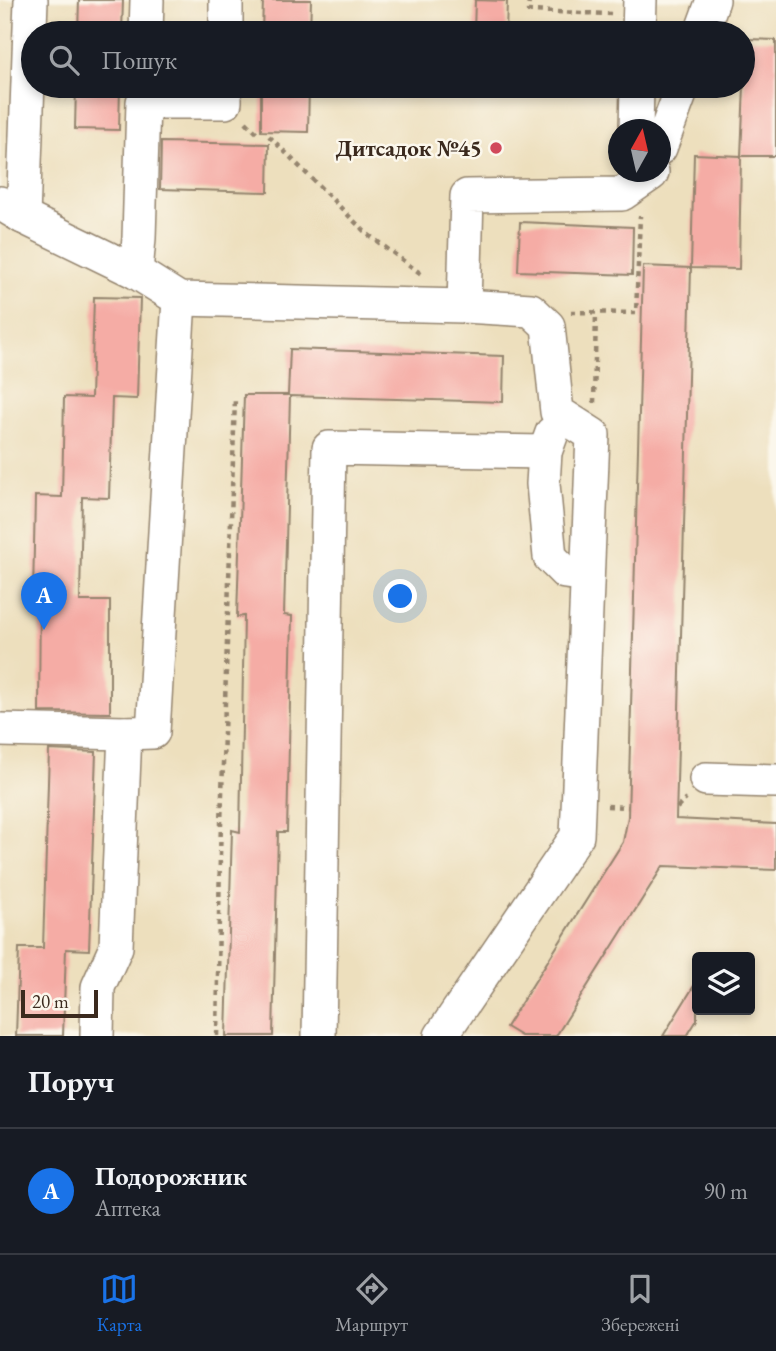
<!DOCTYPE html>
<html lang="uk">
<meta charset="utf-8">
<style>
body{margin:0;font-family:"EB Garamond",serif;background:#20242c;color:#f1f3f6}
.controls{position:absolute;right:21px;bottom:21px;display:grid;overflow:hidden;border-radius:7px;box-shadow:0 4px 10px #0003}
.controls button{width:63px;height:63px;display:grid;place-items:center;padding:0;border:0;border-bottom:2px solid #363941;background:#171b24;color:#f1f3f6;font:35px sans-serif}
.compass{position:absolute;left:608px;top:119px;width:63px;height:63px;border-radius:50%;background:#171b24;box-shadow:0 4px 10px #0003;rotate:8deg}
.scale{position:absolute;left:21px;bottom:18px;width:77px;box-sizing:border-box;padding-left:7px;border:4px solid #3b2a1e;border-top:0;font-size:19px;line-height:24px;white-space:nowrap;color:#3b2a1e;-webkit-text-stroke:5px #fbf7ec;paint-order:stroke}
.you{position:absolute;left:401px;top:597px;width:24px;height:24px;margin:-18px;border:5px solid #fff;border-radius:50%;background:#1a73e8;box-shadow:0 0 0 10px #1a73e833}
.badge{display:grid;place-items:center;width:46px;height:46px;border-radius:50%;background:#1a73e8;color:#fff;font-size:23px;font-weight:700}
.pin{position:absolute;translate:-50% -58px;filter:drop-shadow(0 2px 4px #0008)}
.pin::after{content:'';position:absolute;top:37px;width:24px;height:21px;background:inherit;clip-path:polygon(0 0,100% 0,50% 100%)}
.list{margin:0;padding:0;list-style:none}
h2{display:flex;justify-content:space-between;align-items:center;height:91px;margin:0;padding:0 28px;font-size:30px}
h2 small{font-size:23px;font-weight:400;color:#9ea1a6}
.list li{display:grid;grid-template-columns:46px 1fr auto;gap:21px;align-items:center;box-sizing:border-box;height:126px;padding:0 28px;border-top:2px solid #363941}
.list b{display:block;font-size:26px;white-space:nowrap}
.list p{margin:0;font-size:23px;white-space:nowrap;color:#9ea1a6}
.list em{font-size:23px;font-style:normal;color:#9ea1a6}
.icon{flex:none;width:38px;height:38px;fill:none;stroke:currentColor;stroke-width:2;stroke-linecap:round;stroke-linejoin:round}
.map{position:relative;flex:none;width:776px;height:1036px;overflow:hidden}
.search{position:absolute;background:#171b24;box-shadow:0 4px 10px #0003;left:21px;right:21px;top:21px;height:77px;display:flex;align-items:center;gap:18px;box-sizing:border-box;padding:0 24px;border-radius:38px;color:#9ea1a6;font-size:26px}
.sheet{height:217px;background:#171b24}
nav{display:flex;justify-content:space-around;align-items:center;box-sizing:border-box;height:98px;border-top:2px solid #363941;background:#171b24;font-size:19px;color:#9ea1a6}
nav a{display:grid;justify-items:center;gap:4px}
nav .on{color:#1a73e8}
.map>svg:first-child{display:block}
.building{fill:#f5aca5}
.lines{fill:none;stroke-linecap:round;stroke-linejoin:round}
.minor-casing{stroke:#94846e;stroke-width:36}
.path{stroke:#94846e;stroke-width:4.5;stroke-dasharray:5 5;stroke-linecap:butt}
.minor{stroke:#fff;stroke-width:33}
.poi-dot{fill:#d1495b;stroke:#fbf7ec;stroke-width:2.5}
.labels{text-anchor:middle;dominant-baseline:central;stroke-width:5;stroke-linejoin:round;paint-order:stroke}
.poi-label{font-size:23px;font-weight:bold;fill:#3b2a1e;stroke:#fbf7ec;text-anchor:end}
</style>
<div class="map">
<svg width="776" height="1036" viewBox="0 0 776 1036">
<rect width="100%" height="100%" fill="#fbf7ec"/>
<filter id="ink" filterUnits="userSpaceOnUse"><feTurbulence type="fractalNoise" baseFrequency=".0143" numOctaves="2"/><feDisplacementMap in="SourceGraphic" scale="14" xChannelSelector="R" yChannelSelector="G"/><feConvolveMatrix kernelMatrix="1 2 1 2 8 2 1 2 1" color-interpolation-filters="sRGB"/></filter>
<filter id="wash" filterUnits="userSpaceOnUse"><feTurbulence type="fractalNoise" baseFrequency=".00686" numOctaves="4" result="noise"/><feDisplacementMap in="SourceGraphic" scale="28" xChannelSelector="R" yChannelSelector="G"/><feGaussianBlur stdDeviation="1.57" result="paint"/><feColorMatrix in="noise" values="0 0 0 0 0 0 0 0 0 0 0 0 0 0 0 0 0 1.4 0 .05"/><feComposite in="paint" operator="in"/></filter>
<g filter="url(#wash)">
<rect width="100%" height="100%" fill="#eddfbd"/>
<g id="blocks">
<g class="building">
<polygon points="79,0 123,0 122,33 78,33"/>
<polygon points="263,0 311,0 310,33 262,33"/>
<polygon points="475,0 507,1 506,33 474,33"/>
<polygon points="746,39 776,40 776,156 741,156"/>
<polygon points="76,86 120,86 119,130 75,129"/>
<polygon points="261,86 309,86 308,132 261,131"/>
<polygon points="161,142 269,144 268,192 160,189"/>
<polygon points="694,154 741,156 739,269 691,268"/>
<polygon points="520,222 633,227 632,275 518,271"/>
<polygon points="643,266 691,268 676,819 776,824 776,870 663,866 556,1036 521,1036 506,1027 623,842 628,817"/>
<polygon points="94,297 140,298 137,399 112,398 109,498 82,497 80,601 110,601 110,713 39,712 40,596 33,596 35,496 62,497 64,397 91,398"/>
<polygon points="290,349 504,356 503,402 290,396 284,615 292,616 287,832 278,832 273,1036 226,1036 232,830 240,832 244,616 237,617 244,395 288,395"/>
<polygon points="49,750 96,752 89,950 66,949 63,1036 16,1036 19,948 43,948"/>
<polygon points="697,981 697,1020 687,1036 663,1036"/>
</g>
</g>
</g>
<g filter="url(#ink)">
<use href="#blocks" fill-opacity="0" stroke="#94846e" stroke-width="2"/>
<g class="lines">
<defs>
<g id="minor">
<polyline points="146,33 147,0"/>
<polyline points="226,33 226,0"/>
<polyline points="639,33 640,0"/>
<polyline points="701,33 713,0"/>
<polyline points="636,130 637,86"/>
<polyline points="660,148 683,86"/>
<polyline points="0,203 23,217 136,272 179,299 464,306 467,196 622,194 651,174 652,172"/>
<polyline points="23,217 31,0"/>
<polyline points="136,272 139,238 143,102 225,102 225,86"/>
<polyline points="552,433 545,452 543,484 550,557 565,572 587,575"/>
<polyline points="0,730 125,733 153,732 179,299"/>
<polyline points="706,779 776,781"/>
<polyline points="97,1036 98,987 116,947 125,733"/>
<polyline points="319,1036 329,448 545,452"/>
<polyline points="441,1036 577,836 593,435 557,412 548,326 531,310 464,306"/>
</g>
</defs>
<use href="#minor" class="minor-casing"/>
<g class="path">
<polyline points="529,0 528,11 611,14"/>
<polyline points="246,122 260,136"/>
<polyline points="269,136 366,233 424,276"/>
<polyline points="571,312 636,313 640,216"/>
<polyline points="594,403 596,313"/>
<polyline points="607,806 628,807"/>
<polyline points="677,808 686,799"/>
<polyline points="217,1036 220,855 235,398"/>
</g>
<use href="#minor" class="minor"/>
</g>
</g>
<circle class="poi-dot" cx="496" cy="148" r="7"/>
<g class="labels">
<g class="poi-label">
<text x="482" y="148">Дитсадок №45</text>
</g>
</g>
</svg>
<div class="controls">
<button><svg class="icon" aria-label="layers" viewBox="0 0 24 24"><path d="M12 4l9 5-9 5-9-5zM3 14l9 5 9-5"/></svg></button>
</div>
<svg class="compass" viewBox="-18 -18 36 36"><path d="M0-13l5 13h-10z" fill="#e53935"/><path d="M0 13l5-13h-10z" fill="#9ea1a6"/></svg>
<div class="scale">20 m</div>
<div class="you"></div>
<div class="pin badge" style="left:44px;top:630px">A</div>
<div class="search"><svg class="icon" aria-label="search" viewBox="0 0 24 24"><circle cx="10" cy="10" r="6"/><path d="M15 15l6 6"/></svg>Пошук</div>
</div>
<section class="sheet">
<h2>Поруч<small></small></h2>
<ul class="list">
<li><span class="badge">A</span><div><b>Подорожник</b><p>Аптека</p></div><em>90 m</em></li>
</ul>
</section>
<nav>
<a class="on"><svg class="icon" aria-label="map" viewBox="0 0 24 24"><path d="M3 6l6-2 6 2 6-2v14l-6 2-6-2-6 2zM9 4v14M15 6v14"/></svg>Карта</a>
<a><svg class="icon" aria-label="directions" viewBox="0 0 24 24"><path d="M12 3l9 9-9 9-9-9zM9 14v-3h6M13 9l2 2-2 2"/></svg>Маршрут</a>
<a><svg class="icon" aria-label="saved" viewBox="0 0 24 24"><path d="M7 4h10v16l-5-4-5 4z"/></svg>Збережені</a>
</nav>
